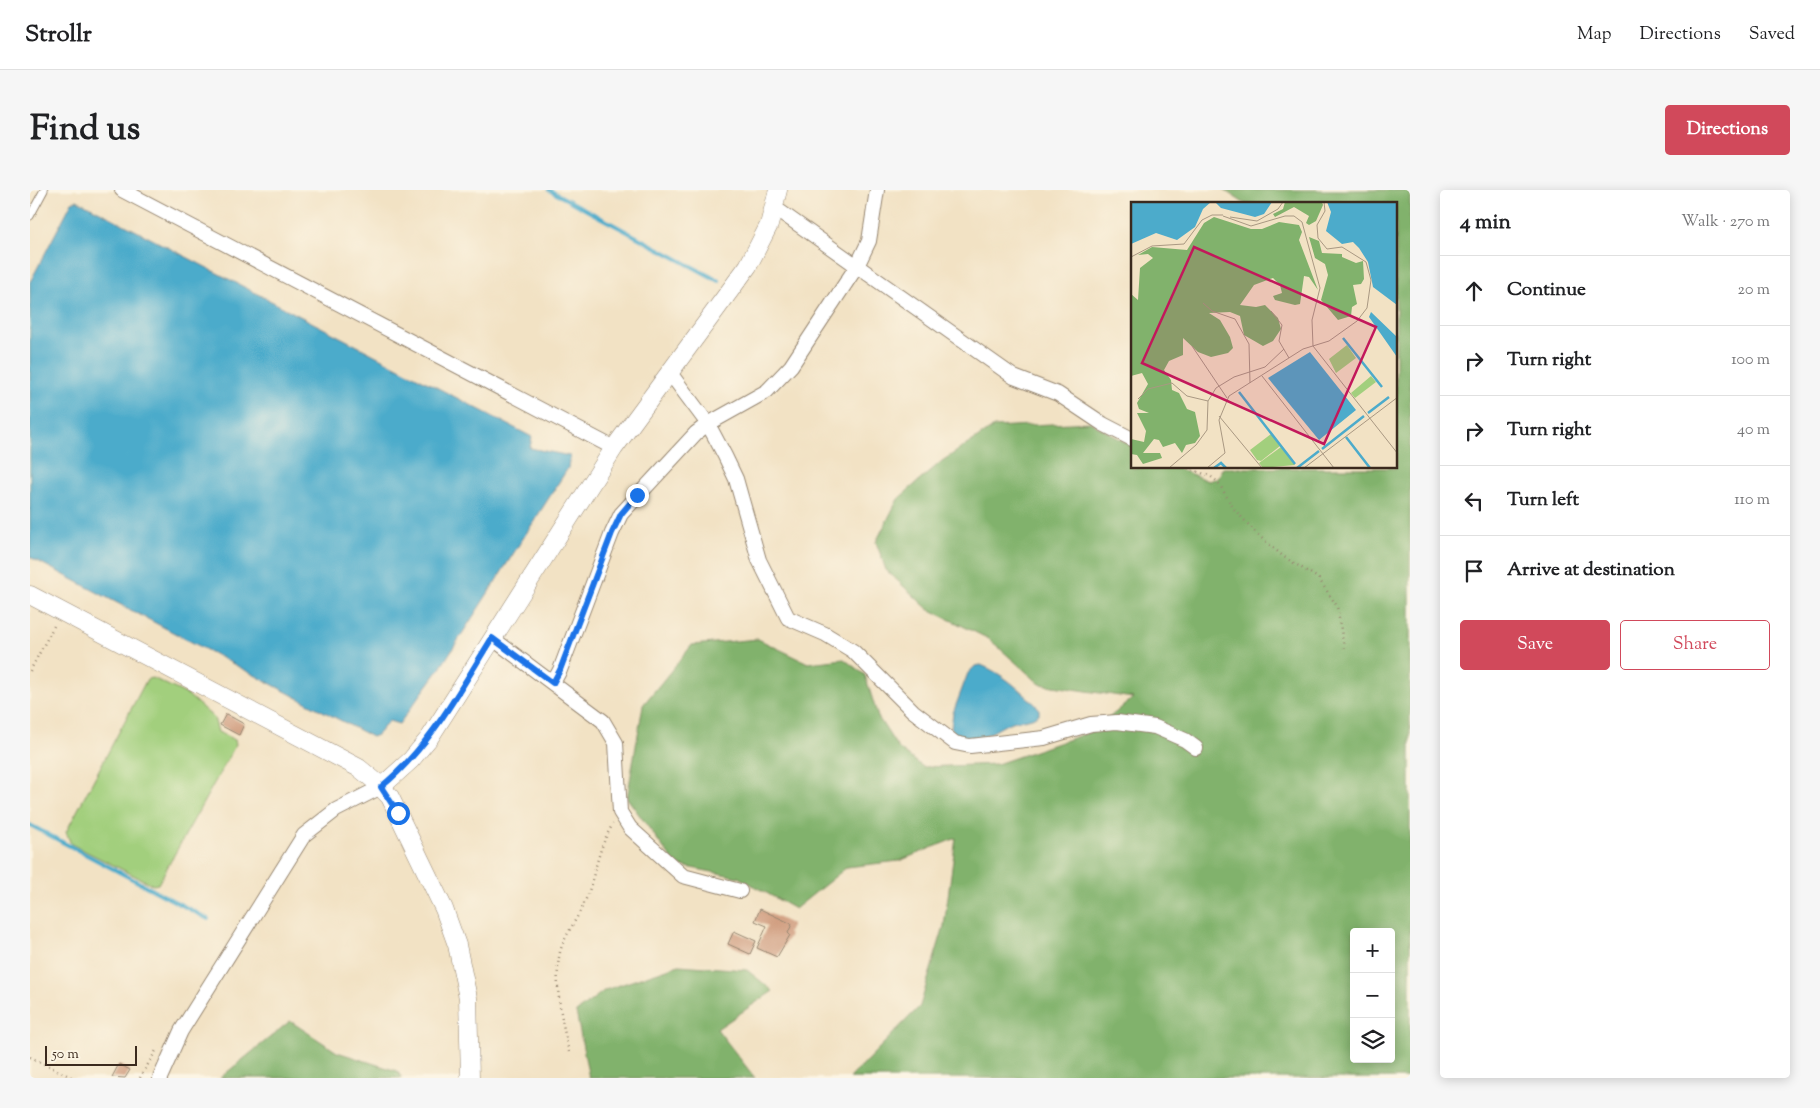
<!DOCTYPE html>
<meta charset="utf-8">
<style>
body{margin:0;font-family:"Sorts Mill Goudy",serif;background:#f6f6f6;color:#202124}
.controls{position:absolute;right:15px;bottom:15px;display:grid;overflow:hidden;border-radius:5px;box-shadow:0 2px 12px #0003}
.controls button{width:45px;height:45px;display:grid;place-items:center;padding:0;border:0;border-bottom:1px solid #e0e0e0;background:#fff;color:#202124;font:25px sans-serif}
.scale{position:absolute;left:15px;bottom:12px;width:92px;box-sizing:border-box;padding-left:5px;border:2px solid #3b2a1e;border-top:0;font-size:14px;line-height:18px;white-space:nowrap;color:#3b2a1e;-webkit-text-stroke:4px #fcf5e5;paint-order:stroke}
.stop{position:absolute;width:15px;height:15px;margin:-11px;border:4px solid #1a73e8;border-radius:50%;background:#fff}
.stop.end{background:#1a73e8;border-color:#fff;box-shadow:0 1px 5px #0008}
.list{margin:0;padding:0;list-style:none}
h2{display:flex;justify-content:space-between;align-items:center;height:65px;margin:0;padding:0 20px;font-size:21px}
h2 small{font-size:16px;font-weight:400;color:#757577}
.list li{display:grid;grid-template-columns:32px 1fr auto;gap:15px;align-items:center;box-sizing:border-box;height:70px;padding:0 20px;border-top:1px solid #e0e0e0}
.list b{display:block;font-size:19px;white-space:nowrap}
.list em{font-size:16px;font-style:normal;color:#757577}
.actions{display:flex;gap:10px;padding:15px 20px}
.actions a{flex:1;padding:11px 0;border:1px solid #d1495b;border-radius:5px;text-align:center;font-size:18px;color:#d1495b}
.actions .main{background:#d1495b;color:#fff}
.icon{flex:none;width:28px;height:28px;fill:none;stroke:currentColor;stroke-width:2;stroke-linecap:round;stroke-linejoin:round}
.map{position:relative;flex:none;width:1380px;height:888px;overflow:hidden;border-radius:5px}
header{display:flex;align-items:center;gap:30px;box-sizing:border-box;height:70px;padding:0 25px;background:#fff;border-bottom:1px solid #e0e0e0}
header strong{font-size:24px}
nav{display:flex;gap:28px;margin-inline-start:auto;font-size:18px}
.intro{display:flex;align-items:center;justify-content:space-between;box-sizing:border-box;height:120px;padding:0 30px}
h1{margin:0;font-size:35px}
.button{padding:12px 22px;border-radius:5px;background:#d1495b;color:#fff;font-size:18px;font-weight:700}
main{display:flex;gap:30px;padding:0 30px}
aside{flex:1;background:#fff;border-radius:5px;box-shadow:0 2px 12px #0003}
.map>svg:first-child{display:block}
.green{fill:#a2cf7d;stroke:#6e7c4e}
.forest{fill:#81b26c;stroke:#5e6e45;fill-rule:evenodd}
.water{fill:#4cabcb;stroke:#446a74}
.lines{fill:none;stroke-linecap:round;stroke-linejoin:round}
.stream{stroke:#4cabcb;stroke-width:4}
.building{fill:#ce9879}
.service-casing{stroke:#968671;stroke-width:9}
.minor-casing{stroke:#968671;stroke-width:16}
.tertiary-casing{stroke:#968671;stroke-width:19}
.path{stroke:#968671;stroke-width:2.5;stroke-dasharray:1 4;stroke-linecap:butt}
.service{stroke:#fff;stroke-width:7}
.minor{stroke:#fff;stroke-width:14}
.tertiary{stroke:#fff;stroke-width:18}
.route{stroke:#1a73e8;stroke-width:6}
.inset-river{fill:none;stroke:#4cabcb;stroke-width:2.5}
.inset-road{fill:none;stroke:#a99882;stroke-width:1}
.view{fill:#c2185b;fill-opacity:0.15;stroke:#c2185b;stroke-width:2.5}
.inset-edge{fill:none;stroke:#3b2a1e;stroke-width:2.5}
</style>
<header>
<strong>Strollr</strong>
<nav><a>Map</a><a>Directions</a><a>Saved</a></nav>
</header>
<div class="intro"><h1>Find us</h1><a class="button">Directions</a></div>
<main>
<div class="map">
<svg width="1380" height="888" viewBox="0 0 1380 888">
<rect width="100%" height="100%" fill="#fcf5e5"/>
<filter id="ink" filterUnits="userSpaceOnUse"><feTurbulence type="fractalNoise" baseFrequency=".02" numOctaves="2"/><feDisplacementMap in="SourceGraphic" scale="10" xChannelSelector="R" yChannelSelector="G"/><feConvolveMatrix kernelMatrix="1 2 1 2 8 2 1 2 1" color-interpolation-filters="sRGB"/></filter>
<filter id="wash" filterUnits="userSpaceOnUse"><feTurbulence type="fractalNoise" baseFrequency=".0096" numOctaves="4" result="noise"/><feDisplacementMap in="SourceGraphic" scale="20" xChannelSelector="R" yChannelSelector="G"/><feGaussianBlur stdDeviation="1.12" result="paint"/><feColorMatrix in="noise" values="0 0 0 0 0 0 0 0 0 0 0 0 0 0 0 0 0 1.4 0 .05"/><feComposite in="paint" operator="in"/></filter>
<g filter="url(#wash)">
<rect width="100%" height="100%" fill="#f2e2c4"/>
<polygon class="green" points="123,488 158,505 184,528 188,542 205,550 206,554 128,694 123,695 41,654 36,642 117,489"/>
<g class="forest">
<path d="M1194,0H1380V888H820L890,816L914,736L926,648L869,671L817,677L765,719L708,687L646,675L597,608L613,515L662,455L728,449L778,473L814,469L835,485L848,527L868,558L893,577L967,574L1063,541L1103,508L1010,494L959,449L898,419L856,380L846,352L868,309L912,271L964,237L1060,232L1102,256V278H1147L1178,291L1188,288L1193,278H1366V14H1215ZM1324,742H1361V869H1324Z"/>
<polygon points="649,775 717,780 743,801 687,839 725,888 559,888 546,822 575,800"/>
<polygon points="260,831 307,862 367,881 372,888 190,888"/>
</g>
<g class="water">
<polygon points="47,10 502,247 500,258 540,266 538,278 409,480 369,534 359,531 347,545 342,547 0,367 0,92 42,12"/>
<path d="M951,475C974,484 991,501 1009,518V524C1001,531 989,529 979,533C959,543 951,552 927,548L921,538L923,523L938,483L945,476Z"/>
</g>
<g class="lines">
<g class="stream">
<polyline points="519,0 689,91"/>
<polyline points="0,635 178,729"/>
</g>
</g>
<g id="blocks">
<g class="building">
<polygon points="196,524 214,534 209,545 190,535"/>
<polygon points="730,719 762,734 758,743 760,745 747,767 727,758 737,736 725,731"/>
<polygon points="704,741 726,751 720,764 698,754"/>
<polygon points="89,874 100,880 95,888 82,887"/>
</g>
</g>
</g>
<g filter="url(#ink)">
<use href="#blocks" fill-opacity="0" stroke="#968671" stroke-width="1"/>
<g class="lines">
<defs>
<polyline id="service" points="0,26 14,0"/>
<g id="minor">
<polyline points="92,0 584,258"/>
<polyline points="745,18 984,187 1028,204 1073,234 1102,249"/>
<polyline points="640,183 678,234 695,266 706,289 729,370 758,428 795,444 823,461 883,521 925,553 940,556 1014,548 1061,534 1087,532 1125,537 1155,550 1166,558"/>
<polyline points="462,448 573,531 586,553 590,622 600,638 653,686 710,701"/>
<polyline points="523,493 530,480 582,343 591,324 666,243 678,234 737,201 761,176 827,76 839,51 847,0"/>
<polyline points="130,888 151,841 274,645 306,620 351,597"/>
</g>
<g id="tertiary">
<polyline points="0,405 329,578 345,591 360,607 414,719 427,755 438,808 440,888"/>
<polyline points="351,597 381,570 400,547 584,258 718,76 739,35 748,0"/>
</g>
</defs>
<use href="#service" class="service-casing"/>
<use href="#minor" class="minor-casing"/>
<use href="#tertiary" class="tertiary-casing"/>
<g class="path">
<polyline points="1158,278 1180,286 1188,292 1204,319 1228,345 1254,367 1288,388 1307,416 1314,458"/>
<polyline points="0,481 25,434"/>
<path d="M539,862C532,833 521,781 533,753C542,734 556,715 561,694C567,673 571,653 583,634"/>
<polyline points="0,867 43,888"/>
<polyline points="110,888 127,859"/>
</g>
<use href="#service" class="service"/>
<use href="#minor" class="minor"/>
<use href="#tertiary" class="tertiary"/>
</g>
</g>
<g class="lines" filter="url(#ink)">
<path class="route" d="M368,623L351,597C400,557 429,501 462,448L523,493L530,480L582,343L591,324L607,305"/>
</g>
<g transform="translate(1101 12)">
<rect width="266" height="266" fill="#f2e2c4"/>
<path d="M216,143L225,156L205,171L198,157ZM240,174L245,180L224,196L220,191ZM140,232L149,244L130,259L126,258L119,248ZM150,245L164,263L132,266L128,261Z" fill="#a2cf7d"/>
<path d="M154,0H191L192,3L185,19L178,23L175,21L178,14L163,5L144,15L142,12L152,7ZM83,15L120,27H131L148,20L168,23L171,30L168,38L187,88L178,75L173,74L169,102L164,103L144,98L142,94L151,91L149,83L142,76L123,83L109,103L125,105L134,103L147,116L150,127L142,139L132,144L113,133L109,114L99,110L78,111L89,118L99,135L102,146L97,151L80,155L67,150L52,136V153L38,159L33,168L40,178L41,188L48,191L56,207L64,210L69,234L64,241L55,243L51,251L44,241L32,245L28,238L23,237L12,251H29L31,256L12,262L6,253L0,252V237L13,240L15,229L6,211H18L8,207L6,201L17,182L11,171L0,174V92L7,98L9,66L22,56L17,52L7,53L21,45L56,48L73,21ZM178,35L188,39L191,51L211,52V55L225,61L232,59L233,77L230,82L222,83L226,102L221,105L220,114L207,118L190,98L197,73L194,62L184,56Z" fill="#81b26c"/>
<path d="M0,0H80L72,7L64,25L46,38L25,31L0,42ZM84,0H141L133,12L124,15L90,6ZM196,0H266V103L242,85L237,60L228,46L222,40L211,42L195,29L200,10ZM240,110L266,135V155L238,115ZM179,150L225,208L188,238L137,176Z" fill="#4cabcb"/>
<path class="inset-river" d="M212,136L251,185M108,190L164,262M237,211L258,195M215,235L239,266M191,247L233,214M83,266L90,261L95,266M166,266L188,249"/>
<path class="inset-road" d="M92,14L120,24L154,14H163L171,20L189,86L181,118L182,144L267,252M99,15L126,19L147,7L152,0M0,55L21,44L53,42L71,18L81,13H92M72,101L81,109L104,117L118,142L119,181M140,109L151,123L148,139L158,156M61,144L96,196M131,174L203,266M7,197L17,187L41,181L56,194L77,199M88,214L131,266M38,266L65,243L76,228L77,199L85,186L103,175L134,165L153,147M76,266L94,251L88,218L98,194L172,147L198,139L226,119L236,106L240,78L235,60L211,45L196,47L187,36L186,23L194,9L193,0M173,266L267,195"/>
<path class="view" d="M63,45L245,125L193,242L11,161Z"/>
<rect width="266" height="266" class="inset-edge"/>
</g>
</svg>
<div class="controls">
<button>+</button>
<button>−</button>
<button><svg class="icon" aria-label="layers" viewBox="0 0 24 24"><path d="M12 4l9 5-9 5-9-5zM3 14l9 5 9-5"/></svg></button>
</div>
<div class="scale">50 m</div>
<div class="stop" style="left:368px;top:623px"></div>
<div class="stop end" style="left:607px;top:305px"></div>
</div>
<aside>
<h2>4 min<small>Walk · 270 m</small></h2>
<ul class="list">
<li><svg class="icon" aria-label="ahead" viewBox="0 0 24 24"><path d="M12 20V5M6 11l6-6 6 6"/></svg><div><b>Continue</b></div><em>20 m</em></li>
<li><svg class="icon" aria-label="right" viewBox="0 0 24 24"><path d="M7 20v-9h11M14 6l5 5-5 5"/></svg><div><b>Turn right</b></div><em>100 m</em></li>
<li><svg class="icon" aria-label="right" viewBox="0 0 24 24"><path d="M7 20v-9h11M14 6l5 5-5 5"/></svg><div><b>Turn right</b></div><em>40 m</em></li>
<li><svg class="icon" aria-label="left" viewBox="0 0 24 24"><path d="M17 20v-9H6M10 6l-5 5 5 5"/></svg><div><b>Turn left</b></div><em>110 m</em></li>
<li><svg class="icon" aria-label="arrive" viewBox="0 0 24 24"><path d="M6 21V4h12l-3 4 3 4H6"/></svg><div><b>Arrive at destination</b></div></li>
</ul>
<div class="actions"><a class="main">Save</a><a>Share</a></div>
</aside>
</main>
